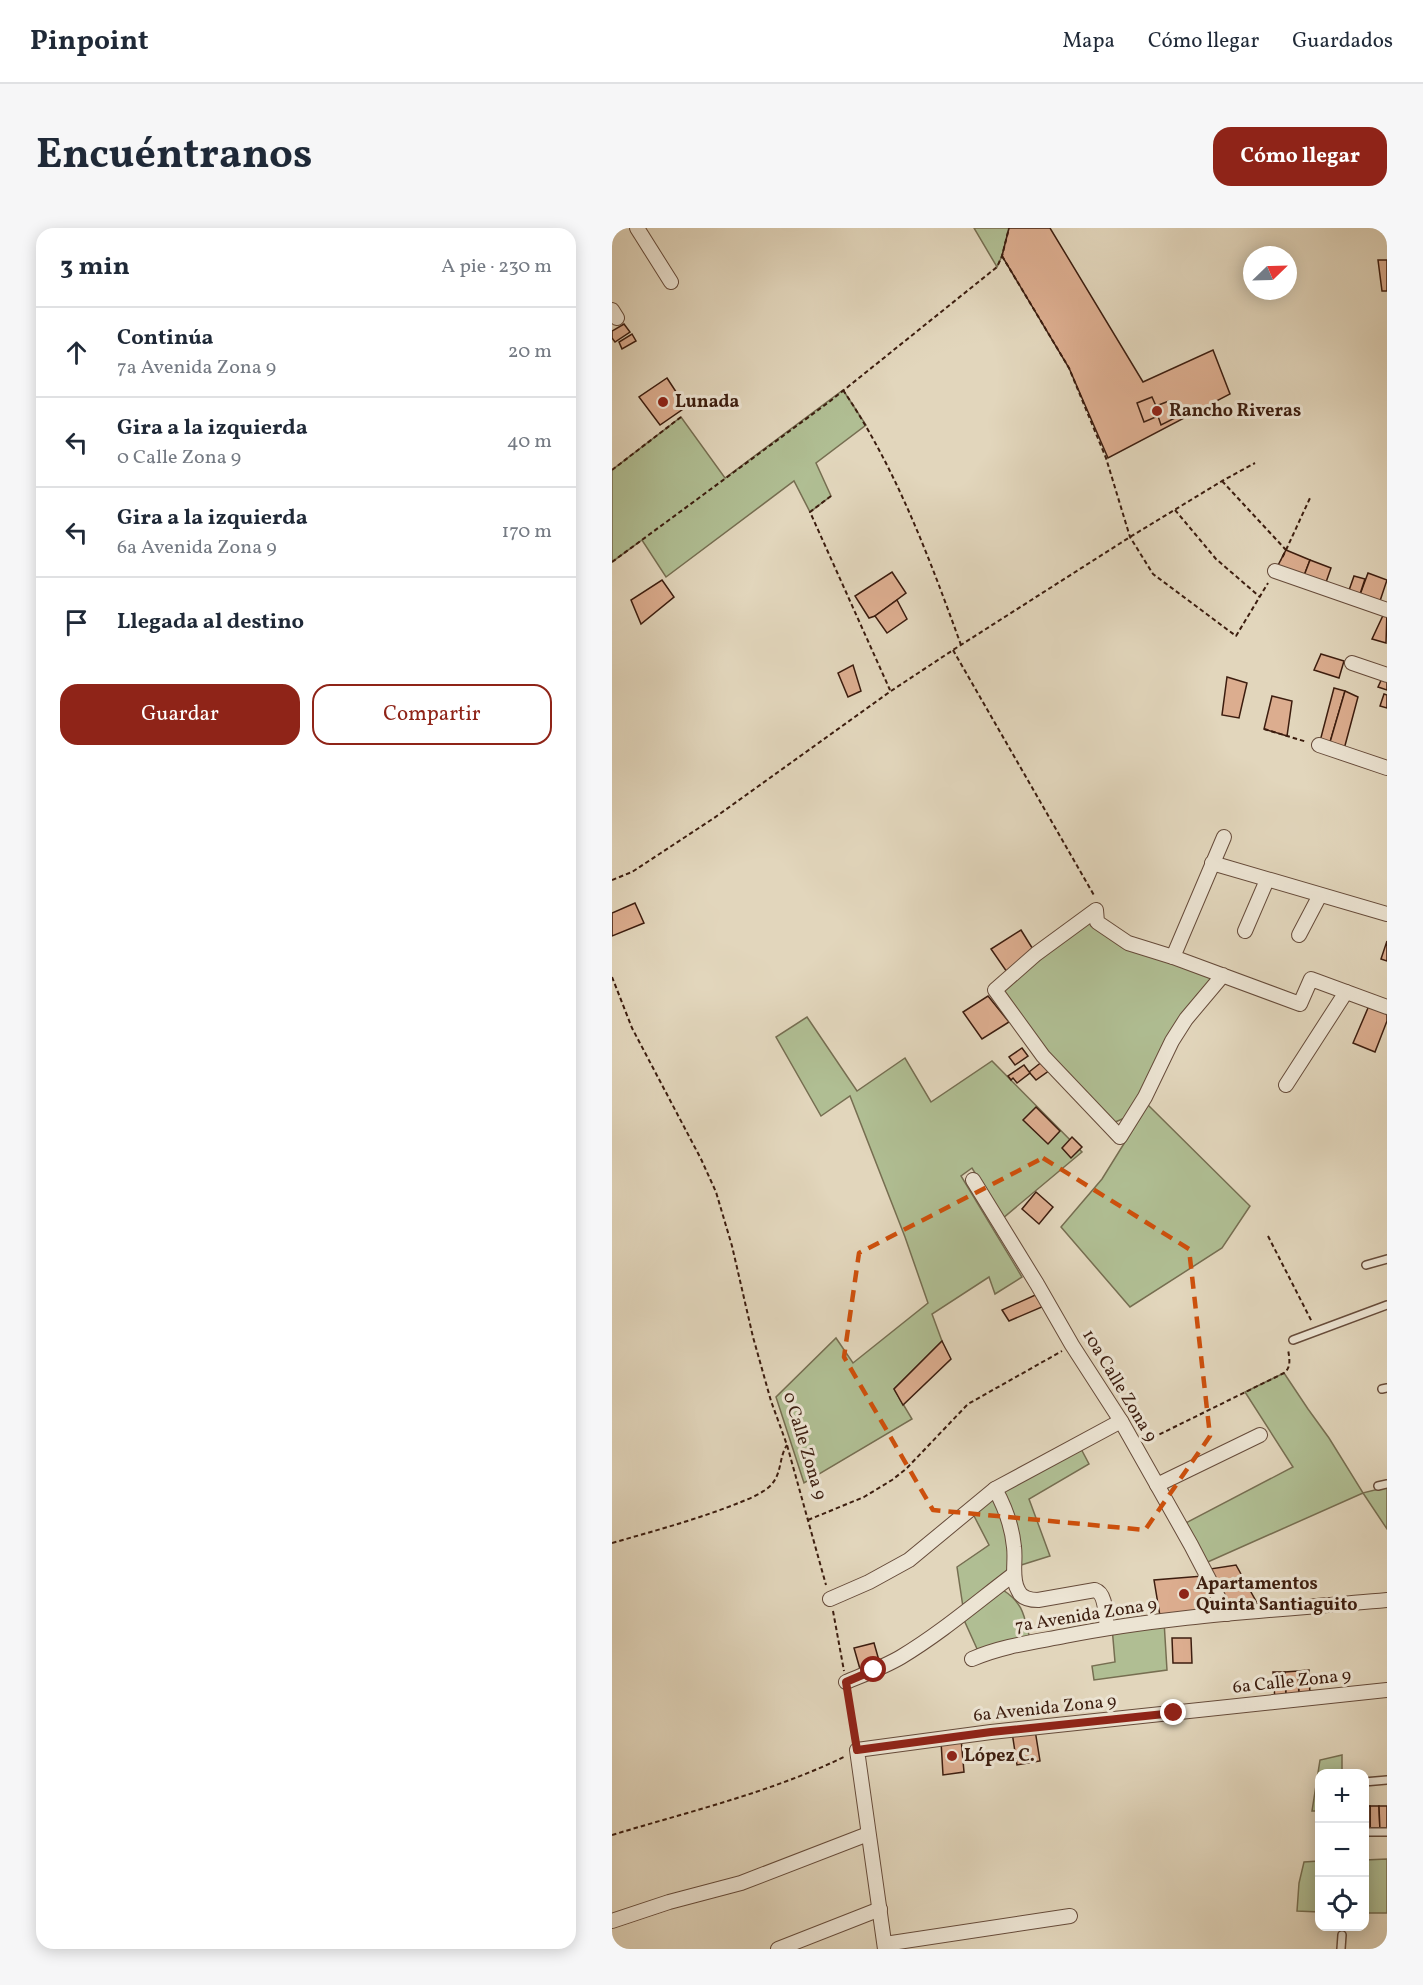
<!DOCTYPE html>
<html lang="es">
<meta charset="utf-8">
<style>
body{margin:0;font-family:Vollkorn,serif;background:#f6f6f7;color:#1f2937}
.controls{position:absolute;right:18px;bottom:18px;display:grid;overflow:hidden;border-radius:12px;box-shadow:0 3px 15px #0003}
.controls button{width:54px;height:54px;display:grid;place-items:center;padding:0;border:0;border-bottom:2px solid #e0e1e3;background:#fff;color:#1f2937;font:30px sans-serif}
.compass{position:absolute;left:631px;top:18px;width:54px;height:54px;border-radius:50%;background:#fff;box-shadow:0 3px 15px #0003;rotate:67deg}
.stop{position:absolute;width:18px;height:18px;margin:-14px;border:4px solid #8f2418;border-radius:50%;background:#fff}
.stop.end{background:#8f2418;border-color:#fff;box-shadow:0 2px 6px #0008}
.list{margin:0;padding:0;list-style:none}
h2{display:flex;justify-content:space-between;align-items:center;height:78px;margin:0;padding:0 24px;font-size:26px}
h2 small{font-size:20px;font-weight:400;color:#747a83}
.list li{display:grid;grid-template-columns:39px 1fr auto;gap:18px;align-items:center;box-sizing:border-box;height:90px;padding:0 24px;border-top:2px solid #e0e1e3}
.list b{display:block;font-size:22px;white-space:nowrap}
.list p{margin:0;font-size:20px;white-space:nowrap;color:#747a83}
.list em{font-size:20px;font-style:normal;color:#747a83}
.actions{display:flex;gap:12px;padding:18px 24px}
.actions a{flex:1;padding:14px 0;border:2px solid #8f2418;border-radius:18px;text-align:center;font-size:21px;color:#8f2418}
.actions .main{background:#8f2418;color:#fff}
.icon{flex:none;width:33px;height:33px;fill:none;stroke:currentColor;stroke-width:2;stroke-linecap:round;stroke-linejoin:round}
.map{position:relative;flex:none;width:775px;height:1721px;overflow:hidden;border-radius:18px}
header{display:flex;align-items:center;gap:36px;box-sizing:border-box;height:84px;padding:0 30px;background:#fff;border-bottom:2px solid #e0e1e3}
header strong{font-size:28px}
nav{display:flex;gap:33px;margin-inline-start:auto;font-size:21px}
.intro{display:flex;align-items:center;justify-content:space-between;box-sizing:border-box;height:144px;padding:0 36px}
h1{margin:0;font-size:42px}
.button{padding:15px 27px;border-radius:18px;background:#8f2418;color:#fff;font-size:21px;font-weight:700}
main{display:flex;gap:36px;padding:0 36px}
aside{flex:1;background:#fff;border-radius:18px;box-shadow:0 3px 15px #0003}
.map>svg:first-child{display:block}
.green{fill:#b0be93;stroke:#766e51;stroke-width:1.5}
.building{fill:#dcad8f;stroke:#3c1d0f;stroke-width:1.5}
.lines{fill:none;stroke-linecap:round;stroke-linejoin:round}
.lane-casing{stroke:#664b3a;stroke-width:10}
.street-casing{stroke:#664b3a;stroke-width:16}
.path{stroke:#3c1d0f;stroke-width:2;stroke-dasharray:4.5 3;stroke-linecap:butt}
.lane{stroke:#ece4d3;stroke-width:7}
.street{stroke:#ece4d3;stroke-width:14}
.route{stroke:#8f2418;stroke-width:8}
.marked{fill:none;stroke:#ce500c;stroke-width:4.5;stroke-dasharray:12 8;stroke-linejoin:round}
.poi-dot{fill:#8f2418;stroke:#ece4d3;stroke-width:2}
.labels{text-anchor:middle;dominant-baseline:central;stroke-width:6;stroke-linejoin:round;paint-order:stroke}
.poi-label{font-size:18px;font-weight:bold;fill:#3c1d0f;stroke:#ece4d3;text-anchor:start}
.street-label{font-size:18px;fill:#3c1d0f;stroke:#ece4d3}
</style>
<header>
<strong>Pinpoint</strong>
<nav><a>Mapa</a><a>Cómo llegar</a><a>Guardados</a></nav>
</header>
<div class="intro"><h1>Encuéntranos</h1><a class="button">Cómo llegar</a></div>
<main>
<aside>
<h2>3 min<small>A pie · 230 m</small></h2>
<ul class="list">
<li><svg class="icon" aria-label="ahead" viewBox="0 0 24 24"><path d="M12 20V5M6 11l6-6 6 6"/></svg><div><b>Continúa</b><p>7a Avenida Zona 9</p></div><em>20 m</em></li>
<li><svg class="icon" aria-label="left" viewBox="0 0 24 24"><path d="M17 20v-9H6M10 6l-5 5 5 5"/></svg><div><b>Gira a la izquierda</b><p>0 Calle Zona 9</p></div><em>40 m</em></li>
<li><svg class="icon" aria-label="left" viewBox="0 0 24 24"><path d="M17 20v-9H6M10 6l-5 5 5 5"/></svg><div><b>Gira a la izquierda</b><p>6a Avenida Zona 9</p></div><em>170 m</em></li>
<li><svg class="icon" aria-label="arrive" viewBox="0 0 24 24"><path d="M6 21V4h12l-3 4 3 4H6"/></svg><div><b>Llegada al destino</b></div></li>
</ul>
<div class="actions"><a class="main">Guardar</a><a>Compartir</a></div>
</aside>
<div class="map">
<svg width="775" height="1721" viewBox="0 0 775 1721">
<rect width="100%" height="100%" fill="#e2d6bc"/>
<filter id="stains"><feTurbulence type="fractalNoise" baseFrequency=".00333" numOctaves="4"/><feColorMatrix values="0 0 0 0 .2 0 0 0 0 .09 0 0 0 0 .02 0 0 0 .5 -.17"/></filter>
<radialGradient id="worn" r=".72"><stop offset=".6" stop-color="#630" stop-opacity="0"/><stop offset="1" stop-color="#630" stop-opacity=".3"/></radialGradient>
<g class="green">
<polygon points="362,0 397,0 390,28 385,39"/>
<polygon points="231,162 254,197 204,235 219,268 198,284 182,253 54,349 30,312 0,334 0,242 69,189 113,250"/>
<polygon points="480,691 604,749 585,767 543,835 515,889 501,895 464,859 395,776 389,762"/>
<polygon points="195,789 245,863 293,830 319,874 380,833 470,924 391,990 360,940 349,948 410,1049 383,1066 377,1049 320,1086 330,1113 282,1161 300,1191 192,1255 164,1169 224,1110 241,1135 316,1075 293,1009 238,868 209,888 164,809"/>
<polygon points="536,877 638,978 610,1020 518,1079 449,999 490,951"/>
<polygon points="672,1145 696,1181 717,1210 751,1265 775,1259 775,1301 751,1265 589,1337 568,1298 681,1239 633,1164"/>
<polygon points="467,1217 477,1236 417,1271 438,1328 406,1338 386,1261"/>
<polygon points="382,1265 391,1281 399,1342 351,1379 345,1339 377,1317 360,1284"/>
<path d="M391,1362C412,1376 412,1388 418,1411L366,1423L352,1392Z"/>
<polygon points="552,1393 555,1442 482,1452 480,1438 503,1434 500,1399"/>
<polygon points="730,1527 730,1545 708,1546 707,1583 700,1583 708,1532"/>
<polygon points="775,1631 775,1685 753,1685 753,1632"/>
<polygon points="707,1633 707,1684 685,1683 687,1655 692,1634"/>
</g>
<g class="building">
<polygon points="397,0 438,0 531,154 601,122 618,166 496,230 457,140 390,28"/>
<polygon points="766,32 775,32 775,63 770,63"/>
<polygon points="12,96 18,104 3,114 0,110 0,103"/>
<polygon points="20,106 24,113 10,121 7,114"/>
<polygon points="55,150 74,179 48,197 27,169"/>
<polygon points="540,169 544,178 557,173 565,189 549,197 546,188 532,194 525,175"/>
<polygon points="674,322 698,332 690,353 663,343"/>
<polygon points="698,332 719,340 712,360 690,353"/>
<polygon points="280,344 294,365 263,388 257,390 243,368"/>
<polygon points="756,345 775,352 766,379 746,372"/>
<polygon points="742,348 753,351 746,372 735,368"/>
<polygon points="50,352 62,369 29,396 19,372"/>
<polygon points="285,372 295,391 275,405 263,388"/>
<polygon points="774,381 775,382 774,415 760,411"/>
<polygon points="709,426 732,433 727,450 702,442"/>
<polygon points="241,437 249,463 236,469 226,445"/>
<polygon points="772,446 775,447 775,462 766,459"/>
<polygon points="615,449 635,455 627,490 610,487"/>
<polygon points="722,460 733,463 716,521 707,517"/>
<polygon points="733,463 746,469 731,525 716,521"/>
<polygon points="772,466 775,467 775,480 768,478"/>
<polygon points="660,468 680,473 675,508 652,501"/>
<polygon points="23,675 32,695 0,708 0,685"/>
<polygon points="409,702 424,726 397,747 379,721"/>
<polygon points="775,713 775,733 769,731"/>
<polygon points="376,768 397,794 370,811 351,784"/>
<polygon points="759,773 775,779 775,793 763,824 741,815"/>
<polygon points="410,820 416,828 403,837 397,829"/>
<polygon points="431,833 438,842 424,852 417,844"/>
<polygon points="412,837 418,845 405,855 401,850 399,852 396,848"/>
<polygon points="424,879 448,903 436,916 411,892"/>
<polygon points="460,909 470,919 459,930 450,920"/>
<polygon points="424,964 441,979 427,996 410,981"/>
<polygon points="430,1064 437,1076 397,1093 390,1082"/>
<polygon points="330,1113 339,1131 291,1177 282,1161"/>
<polygon points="624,1337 645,1375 618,1380 598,1341"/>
<polygon points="591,1348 605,1380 548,1388 542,1352"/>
<polygon points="560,1410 579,1410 580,1435 561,1435"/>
<polygon points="262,1415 268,1436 248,1441 242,1420"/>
<polygon points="697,1442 698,1469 687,1470 686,1443"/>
<polygon points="686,1443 687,1470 674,1471 673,1444"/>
<polygon points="661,1444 673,1444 674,1471 663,1472"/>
<polygon points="423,1502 428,1533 405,1537 400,1504"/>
<polygon points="349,1510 352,1544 331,1547 329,1513"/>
<polygon points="758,1578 767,1578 768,1604 758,1604"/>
<polygon points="758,1578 758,1604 752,1604 752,1579"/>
<polygon points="767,1578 775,1578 775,1604 768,1604"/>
</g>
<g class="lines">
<defs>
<g id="lane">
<polyline points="754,1037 775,1031"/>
<polyline points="681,1112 775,1077"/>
<polyline points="770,1161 775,1160"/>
<polyline points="766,1258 775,1256"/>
<polyline points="752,1554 775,1552"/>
<polyline points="752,1604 775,1604"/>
<polyline points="729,1721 730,1707"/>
</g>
<g id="street">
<polyline points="25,0 59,54"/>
<polyline points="0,82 5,90"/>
<polyline points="663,343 775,382"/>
<polyline points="740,435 775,447"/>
<polyline points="707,517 775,540"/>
<polyline points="600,635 775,686"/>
<polyline points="633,703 655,652"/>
<polyline points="687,707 708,667"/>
<polyline points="561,729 612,609"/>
<polyline points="611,747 574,791 560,813 533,869 508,909 431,828 383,762 424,726 484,682 485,694 516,715 561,729 688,776 699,751 775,779"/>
<polyline points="674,857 734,764"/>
<polyline points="361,952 425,1056 460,1117 509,1193 579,1317 615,1386"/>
<polyline points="545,1257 648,1207"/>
<path d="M383,1261C393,1279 400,1298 402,1319C404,1333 399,1350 406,1362C409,1370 418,1372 426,1372L483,1362C495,1366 493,1388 495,1400"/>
<polyline points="218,1371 257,1354 297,1332 383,1261 509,1193"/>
<path d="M360,1431C390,1418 422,1414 453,1408C559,1387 668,1382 775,1372"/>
<path d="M234,1454C253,1446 272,1439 289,1429C329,1405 365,1374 402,1346"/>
<polyline points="0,1693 57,1674 129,1655 256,1606"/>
<polyline points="273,1716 458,1688"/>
<polyline points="166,1721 268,1681"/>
<polyline points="273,1721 245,1522 379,1504 775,1462"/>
</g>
</defs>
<use href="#lane" class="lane-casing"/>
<use href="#street" class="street-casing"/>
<g class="path">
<polyline points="390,28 457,140 494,230 518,309 541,346 624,408 656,355"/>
<path d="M231,162C284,240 317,329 349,417"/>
<polyline points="0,242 69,189"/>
<polyline points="610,253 674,322 669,332"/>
<polyline points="219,268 198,284 278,462"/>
<polyline points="563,282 604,331 648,369"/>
<polyline points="674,322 698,270"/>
<polyline points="0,334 217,174 385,39 390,28 397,0"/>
<polyline points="341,422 483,669"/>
<polyline points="652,501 695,514"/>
<polyline points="0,652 20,644 102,590 279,463 341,422 518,309 610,253 643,235"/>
<polyline points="0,749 20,800 89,931 104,964 120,1018 141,1109 159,1173 175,1217 214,1357"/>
<polyline points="656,1008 700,1094"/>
<path d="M534,1213L672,1145C680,1139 677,1129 676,1121"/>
<polyline points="196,1292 252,1269 280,1252 294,1241 356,1176 450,1123"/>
<path d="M0,1315C42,1303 83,1292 124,1276C136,1271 151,1266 160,1256C170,1244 167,1229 175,1217"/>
<polyline points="221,1383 232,1443"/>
<polyline points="236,1466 243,1511"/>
<path d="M0,1607C79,1583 160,1564 234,1528"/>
</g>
<use href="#lane" class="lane"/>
<use href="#street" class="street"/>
</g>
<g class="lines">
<polyline class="route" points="262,1442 234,1454 245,1522 379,1504 562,1485"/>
</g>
<path class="marked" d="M431,930L577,1021L598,1208L533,1302L321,1282L232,1129L247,1025Z"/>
<g class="poi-dot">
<circle cx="51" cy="174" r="6"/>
<circle cx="545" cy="183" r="6"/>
<circle cx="572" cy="1366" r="6"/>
<circle cx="340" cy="1528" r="6"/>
</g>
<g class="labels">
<g class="poi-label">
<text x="63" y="174">Lunada</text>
<text x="557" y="183">Rancho Riveras</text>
<text x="584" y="1356">Apartamentos<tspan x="584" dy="21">Quinta Santiaguito</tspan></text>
<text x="352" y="1528">López C.</text>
</g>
<g class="street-label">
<text transform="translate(507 1158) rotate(59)">10a Calle Zona 9</text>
<text transform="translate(192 1218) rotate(73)">0 Calle Zona 9</text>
<text transform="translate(474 1388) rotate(-9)">7a Avenida Zona 9</text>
<text transform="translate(680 1454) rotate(-6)">6a Calle Zona 9</text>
<text transform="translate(433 1481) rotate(-6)">6a Avenida Zona 9</text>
</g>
</g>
<rect width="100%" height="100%" filter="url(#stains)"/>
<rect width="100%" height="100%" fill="url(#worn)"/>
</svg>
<div class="controls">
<button>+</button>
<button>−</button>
<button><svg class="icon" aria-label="locate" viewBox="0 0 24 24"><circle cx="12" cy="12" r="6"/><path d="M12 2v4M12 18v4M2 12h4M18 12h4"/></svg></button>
</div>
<svg class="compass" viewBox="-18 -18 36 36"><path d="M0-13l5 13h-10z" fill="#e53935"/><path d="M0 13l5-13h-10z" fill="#747a83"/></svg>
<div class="stop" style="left:262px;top:1442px"></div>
<div class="stop end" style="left:562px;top:1485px"></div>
</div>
</main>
